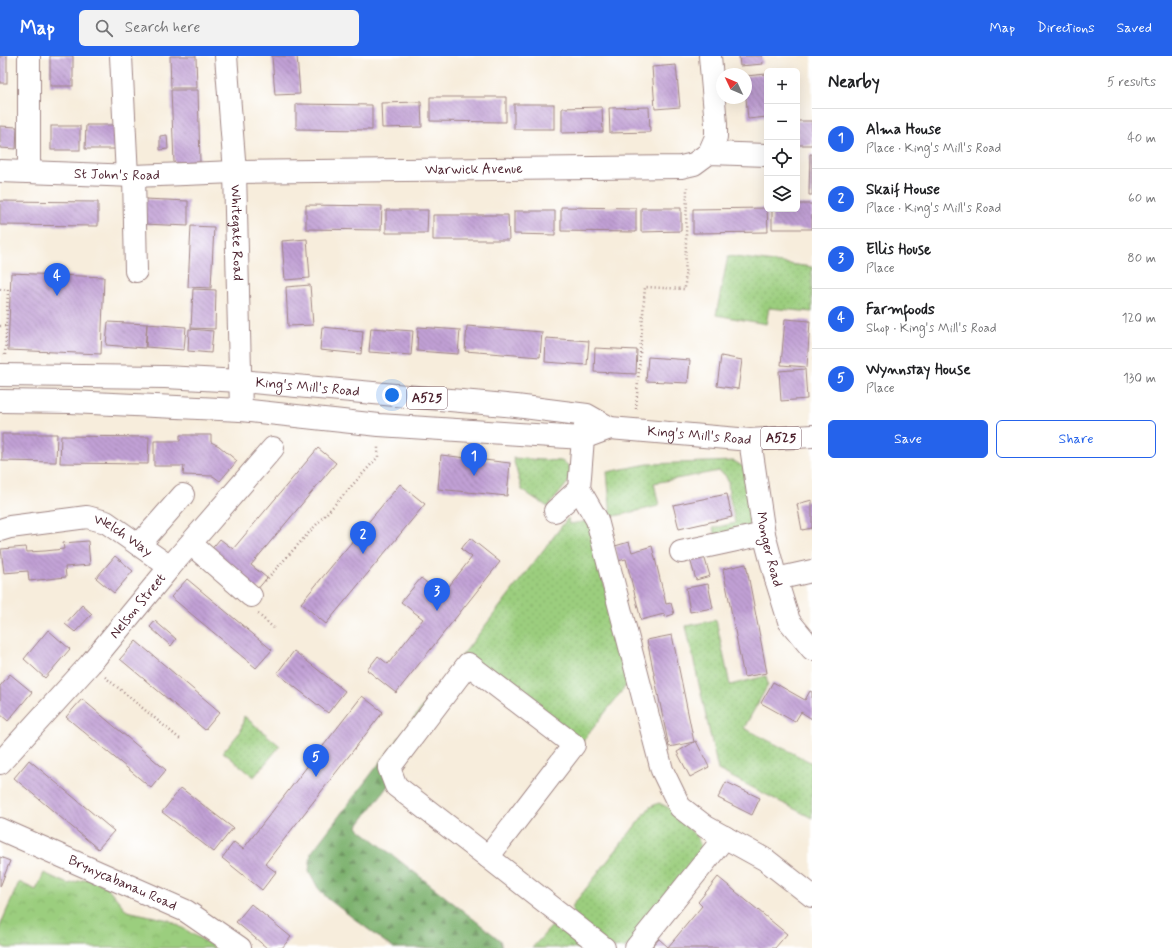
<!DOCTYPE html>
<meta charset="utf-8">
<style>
body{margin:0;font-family:Mynerve,sans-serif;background:#f2f2f2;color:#202124}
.controls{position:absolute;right:12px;top:12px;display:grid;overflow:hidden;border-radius:6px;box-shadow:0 4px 16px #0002}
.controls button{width:36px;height:36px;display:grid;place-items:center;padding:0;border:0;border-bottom:1px solid #e0e0e0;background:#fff;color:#202124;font:20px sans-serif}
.compass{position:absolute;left:716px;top:12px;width:36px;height:36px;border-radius:50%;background:#fff;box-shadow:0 4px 16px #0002;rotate:314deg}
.you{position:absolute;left:392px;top:339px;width:14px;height:14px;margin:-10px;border:3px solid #fff;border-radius:50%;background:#1a73e8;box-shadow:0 0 0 6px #1a73e833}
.badge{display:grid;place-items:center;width:26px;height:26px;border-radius:50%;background:#2563eb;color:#fff;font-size:13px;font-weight:700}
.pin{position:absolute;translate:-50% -33px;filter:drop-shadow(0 1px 2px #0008)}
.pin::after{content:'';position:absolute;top:21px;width:14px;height:12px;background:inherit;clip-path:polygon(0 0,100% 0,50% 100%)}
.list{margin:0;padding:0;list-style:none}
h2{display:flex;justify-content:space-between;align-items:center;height:52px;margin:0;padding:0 16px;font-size:17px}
h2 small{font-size:13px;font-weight:400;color:#757577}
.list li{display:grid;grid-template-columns:26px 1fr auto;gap:12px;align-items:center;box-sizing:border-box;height:60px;padding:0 16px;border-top:1px solid #e0e0e0}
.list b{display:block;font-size:15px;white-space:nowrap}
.list p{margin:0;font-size:13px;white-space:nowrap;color:#757577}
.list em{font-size:13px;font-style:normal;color:#757577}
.actions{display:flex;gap:8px;padding:12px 16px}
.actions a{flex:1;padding:9px 0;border:1px solid #2563eb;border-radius:6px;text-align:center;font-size:14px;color:#2563eb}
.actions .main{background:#2563eb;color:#fff}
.icon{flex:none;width:22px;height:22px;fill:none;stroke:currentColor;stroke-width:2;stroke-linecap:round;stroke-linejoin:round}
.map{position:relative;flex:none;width:812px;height:892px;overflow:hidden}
header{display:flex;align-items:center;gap:24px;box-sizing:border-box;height:56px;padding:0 20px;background:#2563eb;color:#fff}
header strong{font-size:19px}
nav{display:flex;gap:22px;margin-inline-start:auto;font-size:14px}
.search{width:280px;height:36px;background:#f2f2f2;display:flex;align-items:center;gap:10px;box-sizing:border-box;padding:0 14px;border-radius:6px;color:#757577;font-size:15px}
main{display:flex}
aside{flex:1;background:#fff}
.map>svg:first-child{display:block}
.grass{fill:url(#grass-dots);stroke:#727654}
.forest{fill:url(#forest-firs);stroke:#63684c}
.park{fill:url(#park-crowns);stroke:#727654}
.building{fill:url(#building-back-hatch)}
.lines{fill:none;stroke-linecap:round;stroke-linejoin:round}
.minor-casing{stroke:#a08684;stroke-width:24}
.major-casing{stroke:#a08684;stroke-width:24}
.path{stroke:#a08684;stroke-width:2.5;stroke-dasharray:1 3;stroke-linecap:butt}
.minor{stroke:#fff;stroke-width:22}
.major{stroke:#fff;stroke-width:22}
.labels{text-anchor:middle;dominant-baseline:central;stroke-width:3;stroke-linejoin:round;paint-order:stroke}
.shield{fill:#fff;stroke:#80626b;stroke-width:1}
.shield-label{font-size:13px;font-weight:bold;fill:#4a1f2b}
.street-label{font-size:14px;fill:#4a1f2b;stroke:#fff}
</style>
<header>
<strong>Map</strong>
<div class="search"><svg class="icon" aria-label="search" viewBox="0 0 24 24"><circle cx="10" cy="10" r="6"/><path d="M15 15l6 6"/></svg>Search here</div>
<nav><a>Map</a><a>Directions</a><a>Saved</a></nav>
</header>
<main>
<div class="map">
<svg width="812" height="892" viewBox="0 0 812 892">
<defs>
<pattern id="grass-dots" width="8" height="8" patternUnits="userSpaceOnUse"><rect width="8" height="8" fill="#9bce7e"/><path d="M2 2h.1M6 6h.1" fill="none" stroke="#87b06d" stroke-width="1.8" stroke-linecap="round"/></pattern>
<pattern id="forest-firs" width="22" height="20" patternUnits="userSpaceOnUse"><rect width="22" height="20" fill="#7cb16d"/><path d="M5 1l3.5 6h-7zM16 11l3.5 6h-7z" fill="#688f5a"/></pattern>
<pattern id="park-crowns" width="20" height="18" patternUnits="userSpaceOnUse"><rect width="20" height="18" fill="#9bce7e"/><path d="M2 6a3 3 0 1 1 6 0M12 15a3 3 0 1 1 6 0" fill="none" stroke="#87b06d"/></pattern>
<pattern id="building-back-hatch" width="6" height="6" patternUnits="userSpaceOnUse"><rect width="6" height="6" fill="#c1a0d5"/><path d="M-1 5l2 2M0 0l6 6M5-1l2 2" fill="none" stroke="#9f82ad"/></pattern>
</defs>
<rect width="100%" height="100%" fill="#fff"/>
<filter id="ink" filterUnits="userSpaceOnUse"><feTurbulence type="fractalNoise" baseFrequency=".025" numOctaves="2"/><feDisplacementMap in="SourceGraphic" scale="8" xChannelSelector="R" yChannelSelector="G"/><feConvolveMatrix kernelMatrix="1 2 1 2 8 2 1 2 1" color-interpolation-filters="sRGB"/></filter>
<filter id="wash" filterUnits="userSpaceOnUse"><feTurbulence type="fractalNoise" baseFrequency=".012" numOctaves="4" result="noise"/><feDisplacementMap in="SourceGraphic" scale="16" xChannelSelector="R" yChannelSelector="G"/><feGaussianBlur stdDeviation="0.9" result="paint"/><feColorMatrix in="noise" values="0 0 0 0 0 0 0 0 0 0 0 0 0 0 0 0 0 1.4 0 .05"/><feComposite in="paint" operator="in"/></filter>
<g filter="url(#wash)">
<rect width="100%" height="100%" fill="#f7eddc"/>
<g class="grass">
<polygon points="728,200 812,211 812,256 769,252 766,268 716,259"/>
<path d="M513,402L561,405C568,408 571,412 574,419L548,451L522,434Z"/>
<polygon points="734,405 745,412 758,470 716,482 713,472 735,467 729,437 728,425 725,419 719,415 654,427 659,450 611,461 607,416 648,408"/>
<polygon points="568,462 569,468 589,465 628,627 580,689 469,603 381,705"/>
<polygon points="716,564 730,629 766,620 768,629 744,672 812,707 812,762 718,714 686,570"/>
<polygon points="244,660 280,690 254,721 223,696 241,675"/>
<polygon points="659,747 669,752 697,781 703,796 635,887 623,892 607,890 572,857 573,849 650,751"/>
<polygon points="556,869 561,870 589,892 532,892 551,871"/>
</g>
<polygon class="forest" points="381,705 390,727 357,771 500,884 502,892 393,892 328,843 318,832 309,815 311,797"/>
<polygon class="park" points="44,817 68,828 90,822 107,831 127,855 169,864 216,892 6,892 0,889 0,870 19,826 36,834"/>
<g id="blocks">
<g class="building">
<rect x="0" y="0" width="7" height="27"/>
<rect x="50" y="0" width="23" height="30"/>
<polygon points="170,0 196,0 197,32 171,32"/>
<polygon points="272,0 297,0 300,38 275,39"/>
<polygon points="739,0 762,0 763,8 740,10"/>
<polygon points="676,9 680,51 655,53 652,11"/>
<polygon points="766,18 767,61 748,63 746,42 746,20"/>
<polygon points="171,34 198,34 200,106 174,107"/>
<polygon points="430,41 506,41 506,66 430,65"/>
<polygon points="421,46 422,71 382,72 381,47"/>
<polygon points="296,48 372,49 372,74 296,73"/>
<rect x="514" y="48" width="40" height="25"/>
<polygon points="602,51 603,76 562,77 562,52"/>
<polygon points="649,51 650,76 610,77 609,52"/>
<rect x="797" y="65" width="15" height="24"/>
<polygon points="86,69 115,69 115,93 85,93"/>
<polygon points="0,70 17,71 16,93 0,92"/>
<rect x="51" y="70" width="29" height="24"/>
<polygon points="167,79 168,93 160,94 160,80"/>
<polygon points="810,98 812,98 812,139 809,139"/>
<polygon points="145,143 188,145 188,170 144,168"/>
<polygon points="0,145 98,146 98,170 0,169"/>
<polygon points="797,148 812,148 812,173 772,173 772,153 797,153"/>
<polygon points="306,149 382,150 381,174 306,173"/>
<polygon points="561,151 636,152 636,176 561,175"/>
<polygon points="641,152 681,152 681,175 641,176"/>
<polygon points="767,152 768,176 693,177 693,153"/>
<polygon points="386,154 428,154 427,177 386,177"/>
<polygon points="514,155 555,155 555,179 514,178"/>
<polygon points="433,159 508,159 509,184 433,184"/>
<polygon points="191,170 214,171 211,232 188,231"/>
<polygon points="307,183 310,222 285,224 282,185"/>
<polygon points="11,217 104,221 101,298 8,294"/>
<polygon points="310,229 313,269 288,270 286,231"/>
<polygon points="193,233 216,234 215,273 191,272"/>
<polygon points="785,263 810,265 807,311 781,309"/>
<polygon points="108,266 147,268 145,292 106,289"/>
<polygon points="147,268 186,271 184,294 146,291"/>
<polygon points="467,270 542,276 540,301 465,295"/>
<polygon points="322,271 363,275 361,298 320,294"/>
<polygon points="418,271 460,274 458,298 417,295"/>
<polygon points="371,272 413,275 411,299 369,296"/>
<polygon points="189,273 213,275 211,297 188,295"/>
<polygon points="546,282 589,285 587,309 545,306"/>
<polygon points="595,292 637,294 636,318 594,316"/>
<polygon points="721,300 742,304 738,333 717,330"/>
<polygon points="648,301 690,304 688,327 646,325"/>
<polygon points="805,313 807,343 781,345 779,315"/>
<polygon points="2,378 57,378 56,406 2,405"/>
<polygon points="180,379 211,379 211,386 219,390 237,405 220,425 213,420 183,419 184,410 154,410 154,385 180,385"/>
<polygon points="61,380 149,381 148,408 60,407"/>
<polygon points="318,392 336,407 251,509 267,522 256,535 209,496 220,483 233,493"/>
<polygon points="441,399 510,407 507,440 438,433"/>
<polygon points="400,428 425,448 326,568 301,547"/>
<polygon points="727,438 732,461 679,473 673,449"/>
<polygon points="812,444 812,472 802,474 797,448"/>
<polygon points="470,482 500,506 396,637 367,614 378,600 388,608 423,563 401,546 421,522 442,539 472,501 461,493"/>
<polygon points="88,485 90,509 65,511 66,521 29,525 28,515 4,517 1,493 26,491 27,496 45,495 64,493 63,487"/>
<polygon points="629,486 632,496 652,490 666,548 671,547 674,558 665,561 664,558 641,564 626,503 618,505 615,490"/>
<polygon points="115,500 133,515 114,537 96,522"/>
<polygon points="704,500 710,520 696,524 690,503"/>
<polygon points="746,508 767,617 744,621 723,513"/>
<polygon points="187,523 272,594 256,612 171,541"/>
<polygon points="708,528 713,552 690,556 686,532"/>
<polygon points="82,549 92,558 75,576 65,568"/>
<polygon points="155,565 176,583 171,590 150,571"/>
<polygon points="48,574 70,593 45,622 24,603"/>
<polygon points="672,579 694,686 669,691 647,584"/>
<polygon points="136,585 220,656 205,674 120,603"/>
<polygon points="294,595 345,635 328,657 277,617"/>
<polygon points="10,618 32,636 8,665 0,658 0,630"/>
<polygon points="773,626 805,644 810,635 812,636 812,663 801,656 795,666 761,647"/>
<polygon points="362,640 383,656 265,808 276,816 262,834 222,802 234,786 243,793"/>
<polygon points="82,643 166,714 151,732 66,661"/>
<polygon points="696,685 709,711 690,721 677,696"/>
<polygon points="29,704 114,775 98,793 14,722"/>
<polygon points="726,726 760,742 752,759 718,742"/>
<polygon points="181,732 233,772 214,796 162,756"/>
<polygon points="0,801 10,805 0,831"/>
<polygon points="718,821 787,878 775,892 651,892 659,883 668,891 702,850 698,846"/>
<polygon points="251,848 291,881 282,892 267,892 236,866"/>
</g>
</g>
</g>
<g filter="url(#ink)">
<use href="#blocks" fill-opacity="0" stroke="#a08684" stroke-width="1"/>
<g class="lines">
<defs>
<g id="minor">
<polyline points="121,0 127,120"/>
<path id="s1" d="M226,0L235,116L241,354"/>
<polyline points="709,97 716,81 716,68 710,0"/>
<path id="s2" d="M0,115L134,120L235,116L681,111L694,108L709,97L767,99"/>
<polyline points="29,116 29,0"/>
<polyline points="134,120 136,215"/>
<path id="s3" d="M750,384L764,478L776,523L789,565L812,593"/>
<polyline points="579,433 597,464 662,714 680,751 706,771 766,804 812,840"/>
<polyline points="555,455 579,433 583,382 586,364"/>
<path id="s4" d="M0,474L10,471L87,461L106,466L170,511"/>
<polyline points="191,488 251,540"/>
<polyline points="139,489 183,439"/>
<polyline points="681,496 764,478"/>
<polyline points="776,523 812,515"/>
<polygon points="468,608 574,689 488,801 396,730 389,712"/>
<path id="s5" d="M0,707L90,608L170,511L273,392"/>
<path id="s6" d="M0,773L186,855L240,892"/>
<polyline points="488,801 604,892"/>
<polyline points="636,892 725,781"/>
</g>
<g id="major">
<path id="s7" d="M0,319L165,321L240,325L516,350L587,359L610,372L750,384L812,380"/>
<polyline points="0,345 70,346 241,354 379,369 583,382 610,372"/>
</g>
</defs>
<use href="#minor" class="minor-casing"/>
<use href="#major" class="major-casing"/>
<g class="path">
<polyline points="0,233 8,234 5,299"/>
<polyline points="0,270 6,270"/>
<polyline points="636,353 645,231 685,233 687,131"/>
<polyline points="265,525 378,401 378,390"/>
<polyline points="258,558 275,573"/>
<polyline points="105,621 180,683"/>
</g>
<use href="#minor" class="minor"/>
<use href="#major" class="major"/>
</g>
</g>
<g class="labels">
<g class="shield">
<rect x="407" y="331" width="40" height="22" rx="3"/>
<rect x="761" y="371" width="40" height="22" rx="3"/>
</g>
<g class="shield-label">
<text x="427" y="342">A525</text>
<text x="781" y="382">A525</text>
</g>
<g class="street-label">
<text stroke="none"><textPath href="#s2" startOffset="474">Warwick Avenue</textPath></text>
<text stroke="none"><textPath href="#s2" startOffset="117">St John's Road</textPath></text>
<text stroke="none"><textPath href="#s1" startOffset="177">Whitegate Road</textPath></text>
<text stroke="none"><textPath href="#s7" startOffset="308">King's Mill's Road</textPath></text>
<text stroke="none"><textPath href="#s7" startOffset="705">King's Mill's Road</textPath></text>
<text stroke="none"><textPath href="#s4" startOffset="129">Welch Way</textPath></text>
<text stroke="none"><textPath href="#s3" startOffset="111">Monger Road</textPath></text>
<text stroke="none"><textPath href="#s5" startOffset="209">Nelson Street</textPath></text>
<text stroke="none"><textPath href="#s6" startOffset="134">Brynycabanau Road</textPath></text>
</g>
</g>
</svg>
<div class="controls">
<button>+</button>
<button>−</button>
<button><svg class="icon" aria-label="locate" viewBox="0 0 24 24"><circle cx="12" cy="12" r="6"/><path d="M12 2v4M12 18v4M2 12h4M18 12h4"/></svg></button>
<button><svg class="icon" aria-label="layers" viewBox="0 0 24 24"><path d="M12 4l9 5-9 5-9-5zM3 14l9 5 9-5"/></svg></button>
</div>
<svg class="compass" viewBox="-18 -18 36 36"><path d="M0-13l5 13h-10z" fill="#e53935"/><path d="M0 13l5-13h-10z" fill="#757577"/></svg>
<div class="you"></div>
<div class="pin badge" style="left:474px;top:420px">1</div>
<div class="pin badge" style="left:363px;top:498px">2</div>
<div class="pin badge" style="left:437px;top:555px">3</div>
<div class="pin badge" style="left:57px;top:240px">4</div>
<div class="pin badge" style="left:316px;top:721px">5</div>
</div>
<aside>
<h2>Nearby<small>5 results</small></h2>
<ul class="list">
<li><span class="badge">1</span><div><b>Alma House</b><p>Place · King's Mill's Road</p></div><em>40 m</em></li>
<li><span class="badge">2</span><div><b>Skaif House</b><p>Place · King's Mill's Road</p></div><em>60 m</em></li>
<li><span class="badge">3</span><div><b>Ellis House</b><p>Place</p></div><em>80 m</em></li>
<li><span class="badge">4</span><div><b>Farmfoods</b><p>Shop · King's Mill's Road</p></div><em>120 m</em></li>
<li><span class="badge">5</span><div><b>Wynnstay House</b><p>Place</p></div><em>130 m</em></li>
</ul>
<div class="actions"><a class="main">Save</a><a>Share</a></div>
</aside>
</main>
